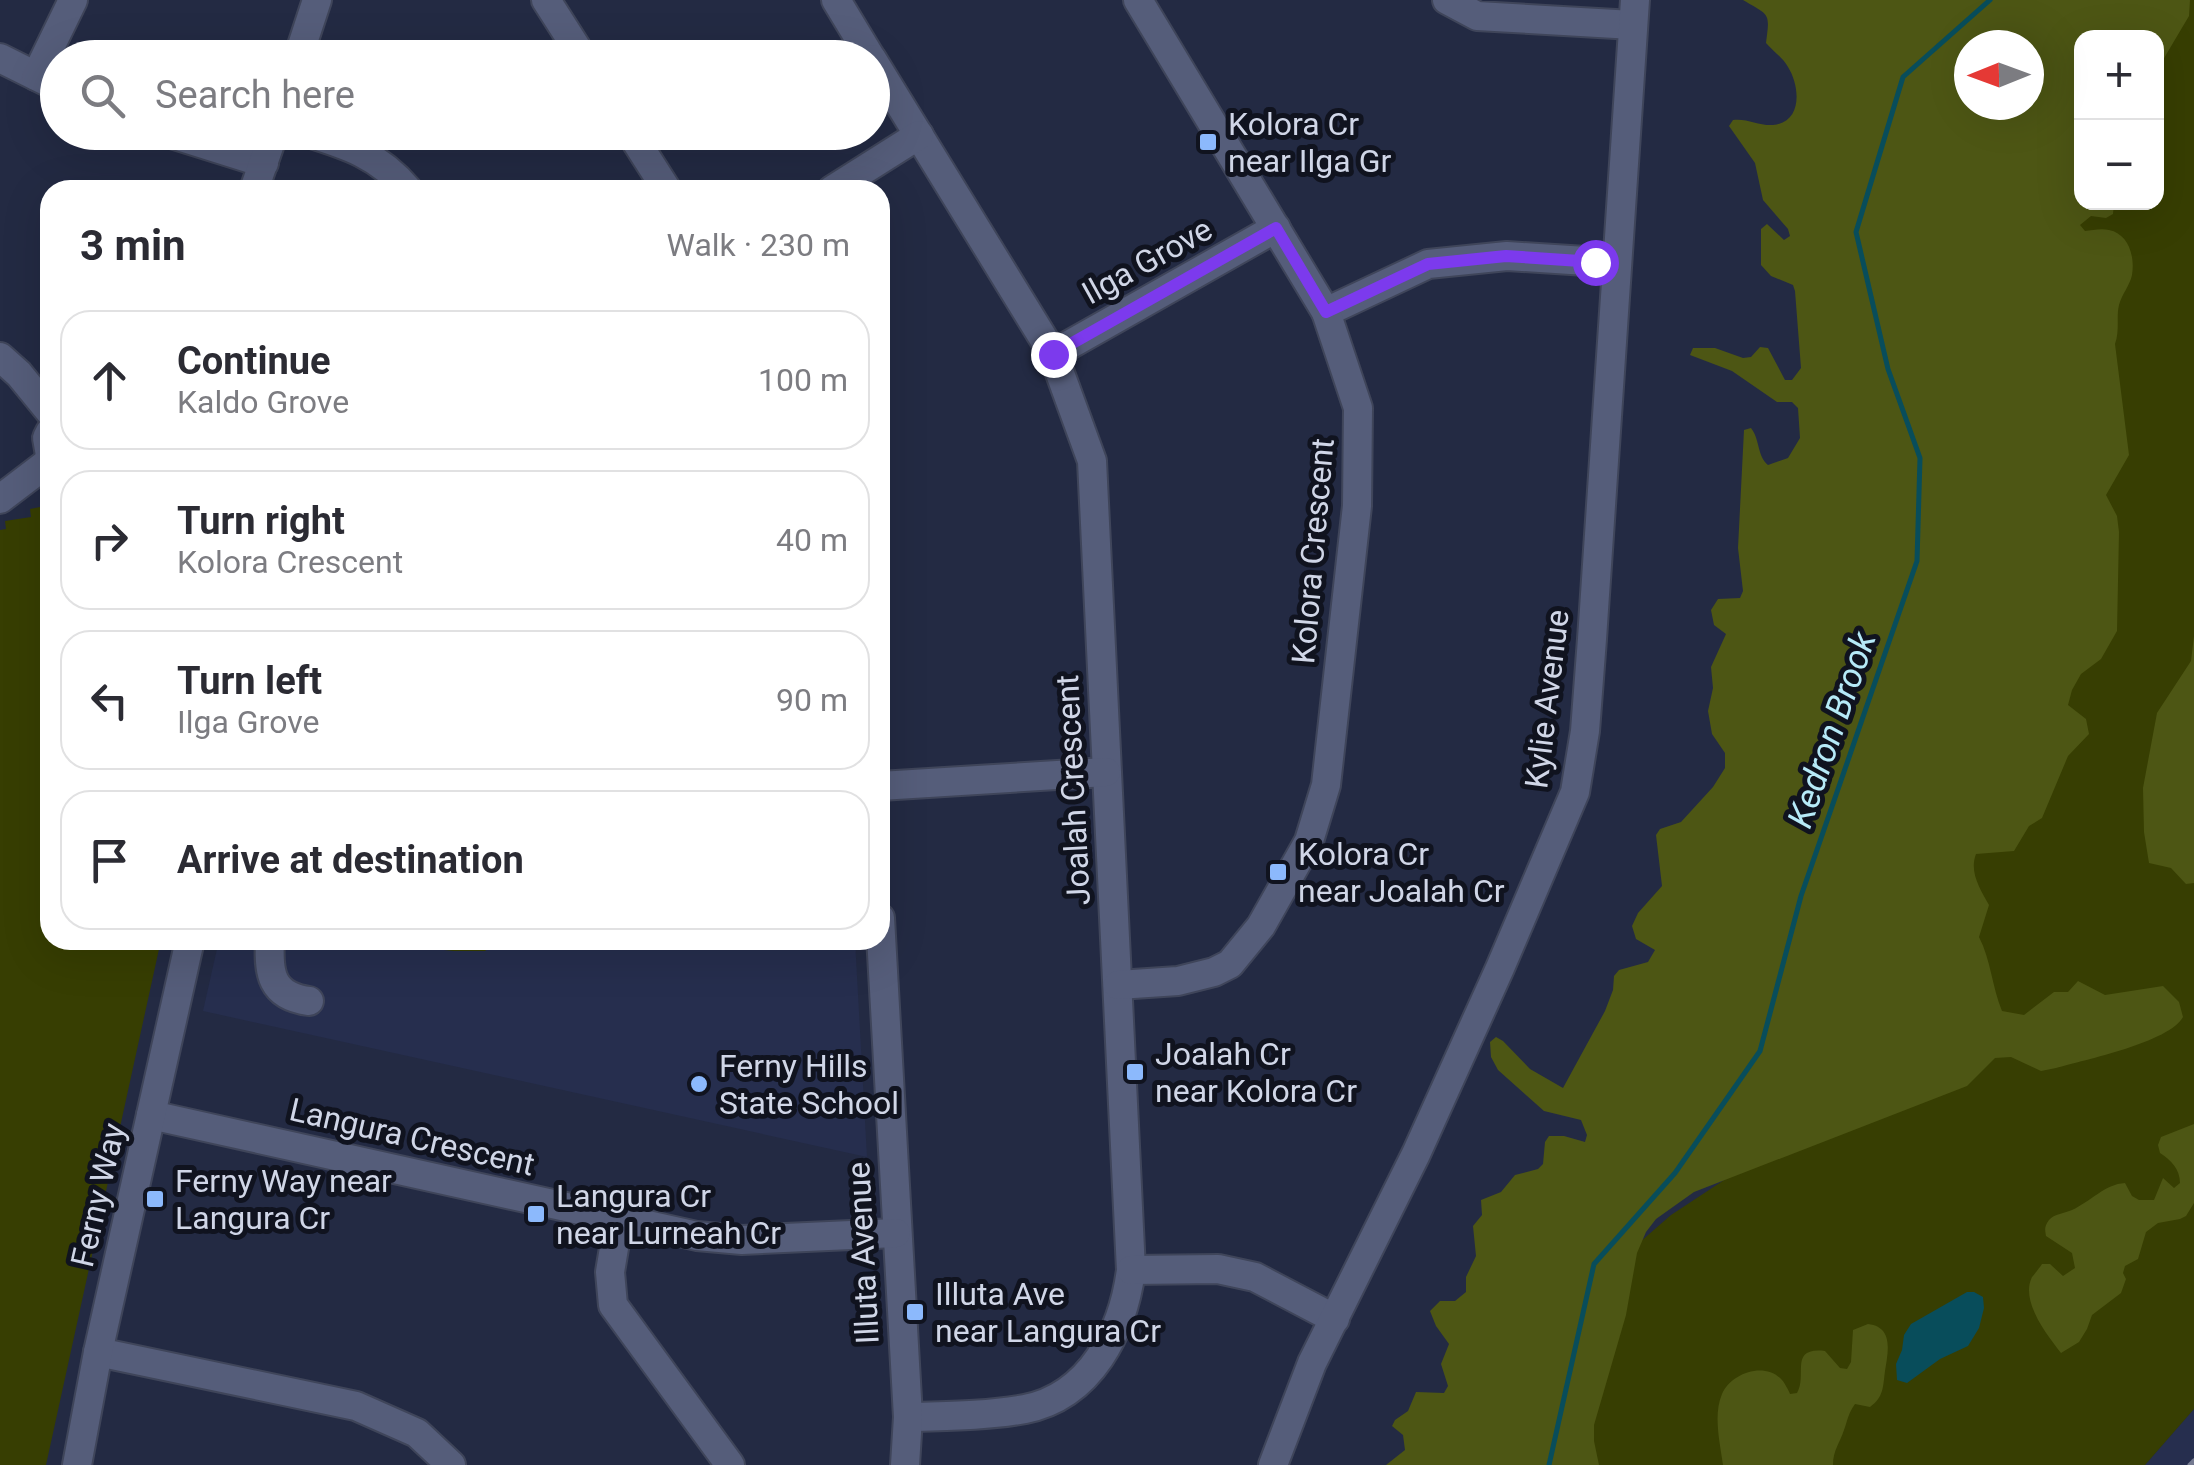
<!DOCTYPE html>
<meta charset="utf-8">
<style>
body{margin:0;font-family:Roboto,sans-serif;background:#f2f2f3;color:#2b2b33}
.controls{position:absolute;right:30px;top:30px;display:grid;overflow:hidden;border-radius:20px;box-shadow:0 10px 40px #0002}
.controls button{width:90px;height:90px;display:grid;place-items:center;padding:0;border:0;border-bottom:2px solid #e1e1e2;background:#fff;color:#2b2b33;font:50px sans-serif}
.compass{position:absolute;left:1954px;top:30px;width:90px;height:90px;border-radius:50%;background:#fff;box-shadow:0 10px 40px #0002;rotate:269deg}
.stop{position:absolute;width:30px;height:30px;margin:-22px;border:8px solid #7c3aed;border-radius:50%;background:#fff}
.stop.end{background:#7c3aed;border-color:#fff;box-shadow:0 2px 10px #0008}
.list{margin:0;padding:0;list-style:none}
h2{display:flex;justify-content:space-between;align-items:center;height:130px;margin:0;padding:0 40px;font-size:42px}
h2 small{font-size:32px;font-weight:400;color:#7c7c81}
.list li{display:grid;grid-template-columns:65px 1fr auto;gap:30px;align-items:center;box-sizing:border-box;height:140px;margin:0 20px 20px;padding:0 20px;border:2px solid #e1e1e2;border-radius:30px}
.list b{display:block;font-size:38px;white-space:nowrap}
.list p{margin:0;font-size:32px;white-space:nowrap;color:#7c7c81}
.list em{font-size:32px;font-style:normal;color:#7c7c81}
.icon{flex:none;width:55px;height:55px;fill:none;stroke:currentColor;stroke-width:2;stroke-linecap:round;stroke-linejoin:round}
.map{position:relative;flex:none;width:2194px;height:1465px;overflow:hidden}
.search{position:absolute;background:#fff;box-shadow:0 10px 40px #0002;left:40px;top:40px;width:850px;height:110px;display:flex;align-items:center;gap:25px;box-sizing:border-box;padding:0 35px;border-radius:55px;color:#7c7c81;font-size:38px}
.panel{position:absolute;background:#fff;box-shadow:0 10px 40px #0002;left:40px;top:180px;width:850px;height:770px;border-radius:30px}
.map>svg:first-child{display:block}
.built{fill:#262e4e}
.green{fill:#373e02;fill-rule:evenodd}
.forest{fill:#4d5614;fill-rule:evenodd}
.water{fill:#084d5b}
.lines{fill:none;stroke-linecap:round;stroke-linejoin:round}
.stream{stroke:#084d5b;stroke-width:5}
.minor-casing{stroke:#3f455a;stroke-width:32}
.minor{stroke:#555d7a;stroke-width:28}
.rail{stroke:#757b91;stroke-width:5}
.route{stroke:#7c3aed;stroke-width:12}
.poi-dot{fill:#8cb9fc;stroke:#10131f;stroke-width:4}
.labels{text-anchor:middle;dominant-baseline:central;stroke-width:10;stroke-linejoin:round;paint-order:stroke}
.poi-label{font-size:32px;fill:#d0d6e7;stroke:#10131f;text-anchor:start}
.street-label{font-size:32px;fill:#d0d6e7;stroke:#10131f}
.water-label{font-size:35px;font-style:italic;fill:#b6eaf8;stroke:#10131f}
</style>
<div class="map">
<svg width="2194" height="1465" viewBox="0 0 2194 1465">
<rect width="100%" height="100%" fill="#232a43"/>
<g class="built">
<polygon points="219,940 855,940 867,1157 203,1011"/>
<polygon points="2194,1409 2194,1465 2145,1465"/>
</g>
<g class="green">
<path d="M2040,0H2194V1409L2145,1465H1578L1632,1249L1671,1215L1785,1140L2029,105V45ZM2082,38H2156V202H2082Z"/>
<polygon points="50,505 50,940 161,940 46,1465 0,1465 0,530 6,529 5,521 31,517 30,509"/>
<polygon points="343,940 499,940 485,951 454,951"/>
</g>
<g class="forest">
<path d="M1743,0H2190L2189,16L2157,70L2156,38H2082V202L2114,203L2113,214L2106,218L2091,216L2080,225L2085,231C2092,230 2102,228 2109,230C2129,234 2135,257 2132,275C2130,285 2122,294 2119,305C2116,317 2120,329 2115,344L2129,455L2106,495L2117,516L2119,532L2117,631L2101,659L2081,674L2072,690L2068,705L2086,719L2089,734L2068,756L2042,818L2029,826L2014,851L1976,854C1969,872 1980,889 1989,905L1979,937C1991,960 1992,987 2002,1011L2024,1015L2054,992H2068L2078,981L2105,995L2163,986L2179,1002L2183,1017C2170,1042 2084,1060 2056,1068L2041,1071L2011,1057L1995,1058L1967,1086L1694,1192L1656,1219L1646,1232L1637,1253L1626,1315L1594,1425V1441L1599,1465H1386L1405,1450L1403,1435L1392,1426L1395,1420L1408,1411L1416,1392L1444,1393L1448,1386L1441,1364L1449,1344L1436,1326L1430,1311L1440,1301H1455L1466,1292V1277L1476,1256L1473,1226L1482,1215L1481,1200L1501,1192L1515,1175L1538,1169L1543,1164L1545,1142L1549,1136H1564L1585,1142L1587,1135L1581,1120L1544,1111L1498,1070L1491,1057L1490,1042L1496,1037L1503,1041L1530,1069L1563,1088L1605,1011L1613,990L1614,976L1619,970L1648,962L1655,950L1636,939L1632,926L1638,913L1662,886L1656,835L1660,829L1681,822L1713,787L1725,768V753L1712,734L1708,711L1713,688L1711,667L1726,634L1714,625L1711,610L1718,599L1740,598L1743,591L1738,548L1744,430L1751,428C1760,439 1757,456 1768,465L1788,458L1800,438L1798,408L1792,402H1777L1732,371L1690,355L1693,348H1715L1743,358L1751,357L1760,347L1768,348L1785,380H1792L1801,368L1795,291L1793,285L1771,276L1761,265V229L1767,224L1784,240L1790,236L1788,229L1763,200L1755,163L1729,126L1733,120C1747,118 1759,126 1773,125C1803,122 1800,86 1788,67C1783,58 1773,51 1766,43C1770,12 1770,16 1743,0ZM2029,45V105H1969V45Z"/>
<polygon points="2194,636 2194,883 2186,884 2171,868 2149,863 2144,832 2143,788 2157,713 2191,661"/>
<path d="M2194,1124V1203L2186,1216L2180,1219L2158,1223L2146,1232L2138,1259L2125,1266L2123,1273L2126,1279L2121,1293L2092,1315L2087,1329L2079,1342L2061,1353C2047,1335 2020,1301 2032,1277C2033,1276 2041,1266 2042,1264H2050L2063,1276L2075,1268L2072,1253L2046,1236C2045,1229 2044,1227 2049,1220C2054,1214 2065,1213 2072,1210C2090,1202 2105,1184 2125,1183L2132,1196L2139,1200H2154L2163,1178L2174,1188L2180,1183C2180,1169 2171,1160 2160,1153L2158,1145L2161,1137Z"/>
<path d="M1868,1324C1894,1327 1888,1352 1885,1371C1883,1386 1884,1397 1870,1407L1855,1404C1848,1414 1848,1419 1844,1430C1840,1443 1833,1450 1833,1465H1723C1720,1443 1713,1415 1722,1394C1731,1373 1765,1361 1782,1380C1784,1382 1789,1391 1790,1394L1797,1393C1808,1375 1788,1347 1825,1351L1840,1368L1847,1369L1851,1362L1853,1330Z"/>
</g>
<polygon class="water" points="1967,1292 1974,1292 1983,1297 1984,1308 1979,1328 1968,1346 1940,1359 1907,1383 1897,1380 1896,1364 1902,1350 1904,1335 1911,1324"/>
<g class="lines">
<polyline class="stream" points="1549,1465 1594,1264 1675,1173 1760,1051 1801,896 1917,561 1920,458 1888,369 1856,232 1903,77 1990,0"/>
<defs>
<g id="minor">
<polyline points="546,0 583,58"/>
<polyline points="836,0 871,58"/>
<polyline points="1447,0 1477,16 1633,25"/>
<polyline points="0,58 58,87"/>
<polyline points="298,58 317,0"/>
<path d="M872,59L1053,354L1092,461L1131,1270C1123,1331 1091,1396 1025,1409C987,1416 946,1416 908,1417"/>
<polyline points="36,76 73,0"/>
<polyline points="165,132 264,163"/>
<path d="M305,132C347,145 379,155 408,190"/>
<polyline points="630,132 667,190"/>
<polyline points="254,190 274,132"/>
<polyline points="832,190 919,135"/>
<polyline points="1326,312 1428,264 1507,256 1617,263"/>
<polyline points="1053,354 1276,228"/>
<polyline points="0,357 19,374 50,412"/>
<polyline points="50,432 47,438 50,455"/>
<polyline points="0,499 50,461"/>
<polyline points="880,786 1106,772"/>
<polyline points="880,918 908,1417 905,1465"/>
<path d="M270,940C268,973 271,996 309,1001"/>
<polyline points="1118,985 1178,981 1214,972 1230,964 1261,926 1309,841 1326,785 1357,506 1358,408 1326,312 1138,0"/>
<polyline points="151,1115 697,1236 742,1240 896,1233"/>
<polyline points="619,1218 610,1272 613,1305 730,1465"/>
<polyline points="1131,1270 1218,1269 1255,1277 1335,1319"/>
<polyline points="98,1352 356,1406 417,1433 451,1465"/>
<polyline points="77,1465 98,1352 190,940"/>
<polyline points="1273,1465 1312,1363 1416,1154 1500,968 1575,792 1585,731 1592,639 1635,0"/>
</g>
</defs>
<use href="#minor" class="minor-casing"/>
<use href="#minor" class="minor"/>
<polyline class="rail" points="2190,1465 2194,1461"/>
</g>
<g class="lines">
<polyline class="route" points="1053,354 1276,228 1326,312 1428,264 1506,256 1595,262"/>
</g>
<g class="poi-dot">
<rect x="1198" y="132" width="20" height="20" rx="5"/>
<rect x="1268" y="862" width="20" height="20" rx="5"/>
<rect x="1125" y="1062" width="20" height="20" rx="5"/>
<circle cx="699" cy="1084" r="10"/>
<rect x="145" y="1189" width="20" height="20" rx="5"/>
<rect x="526" y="1204" width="20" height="20" rx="5"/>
<rect x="905" y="1302" width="20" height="20" rx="5"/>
</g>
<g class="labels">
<g class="poi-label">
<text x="1228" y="124">Kolora Cr<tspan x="1228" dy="37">near Ilga Gr</tspan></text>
<text x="1298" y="854">Kolora Cr<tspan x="1298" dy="37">near Joalah Cr</tspan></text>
<text x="1155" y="1054">Joalah Cr<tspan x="1155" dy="37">near Kolora Cr</tspan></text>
<text x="719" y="1066">Ferny Hills<tspan x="719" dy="37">State School</tspan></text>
<text x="175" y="1181">Ferny Way near<tspan x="175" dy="37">Langura Cr</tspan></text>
<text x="556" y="1196">Langura Cr<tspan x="556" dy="37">near Lurneah Cr</tspan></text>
<text x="935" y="1294">Illuta Ave<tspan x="935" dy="37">near Langura Cr</tspan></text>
</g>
<g class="street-label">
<text transform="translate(1147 261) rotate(-29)">Ilga Grove</text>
<text transform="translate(1313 551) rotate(-85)">Kolora Crescent</text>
<text transform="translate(1547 699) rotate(-83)">Kylie Avenue</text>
<text transform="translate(1073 790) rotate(-93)">Joalah Crescent</text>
<text transform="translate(412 1137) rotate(13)">Langura Crescent</text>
<text transform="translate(98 1195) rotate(-77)">Ferny Way</text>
<text transform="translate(863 1253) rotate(-93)">Illuta Avenue</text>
</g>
<g class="water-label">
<text transform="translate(1832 730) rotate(-71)">Kedron Brook</text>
</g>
</g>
</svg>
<div class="controls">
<button>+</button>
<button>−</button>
</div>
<svg class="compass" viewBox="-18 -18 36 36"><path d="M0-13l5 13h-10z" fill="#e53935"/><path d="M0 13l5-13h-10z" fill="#7c7c81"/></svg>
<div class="stop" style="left:1595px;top:262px"></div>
<div class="stop end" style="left:1053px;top:354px"></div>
<div class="search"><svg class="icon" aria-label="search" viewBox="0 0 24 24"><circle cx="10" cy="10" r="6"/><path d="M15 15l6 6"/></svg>Search here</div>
<section class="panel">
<h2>3 min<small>Walk · 230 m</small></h2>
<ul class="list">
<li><svg class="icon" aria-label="ahead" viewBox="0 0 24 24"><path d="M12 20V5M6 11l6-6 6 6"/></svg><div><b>Continue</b><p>Kaldo Grove</p></div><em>100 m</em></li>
<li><svg class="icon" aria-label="right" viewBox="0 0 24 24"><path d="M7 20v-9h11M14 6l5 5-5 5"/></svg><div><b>Turn right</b><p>Kolora Crescent</p></div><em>40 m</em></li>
<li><svg class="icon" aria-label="left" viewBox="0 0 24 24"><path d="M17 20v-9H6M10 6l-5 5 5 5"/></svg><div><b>Turn left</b><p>Ilga Grove</p></div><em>90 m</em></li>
<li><svg class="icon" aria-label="arrive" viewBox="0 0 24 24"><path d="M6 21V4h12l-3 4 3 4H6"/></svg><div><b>Arrive at destination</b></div></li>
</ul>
</section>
</div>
